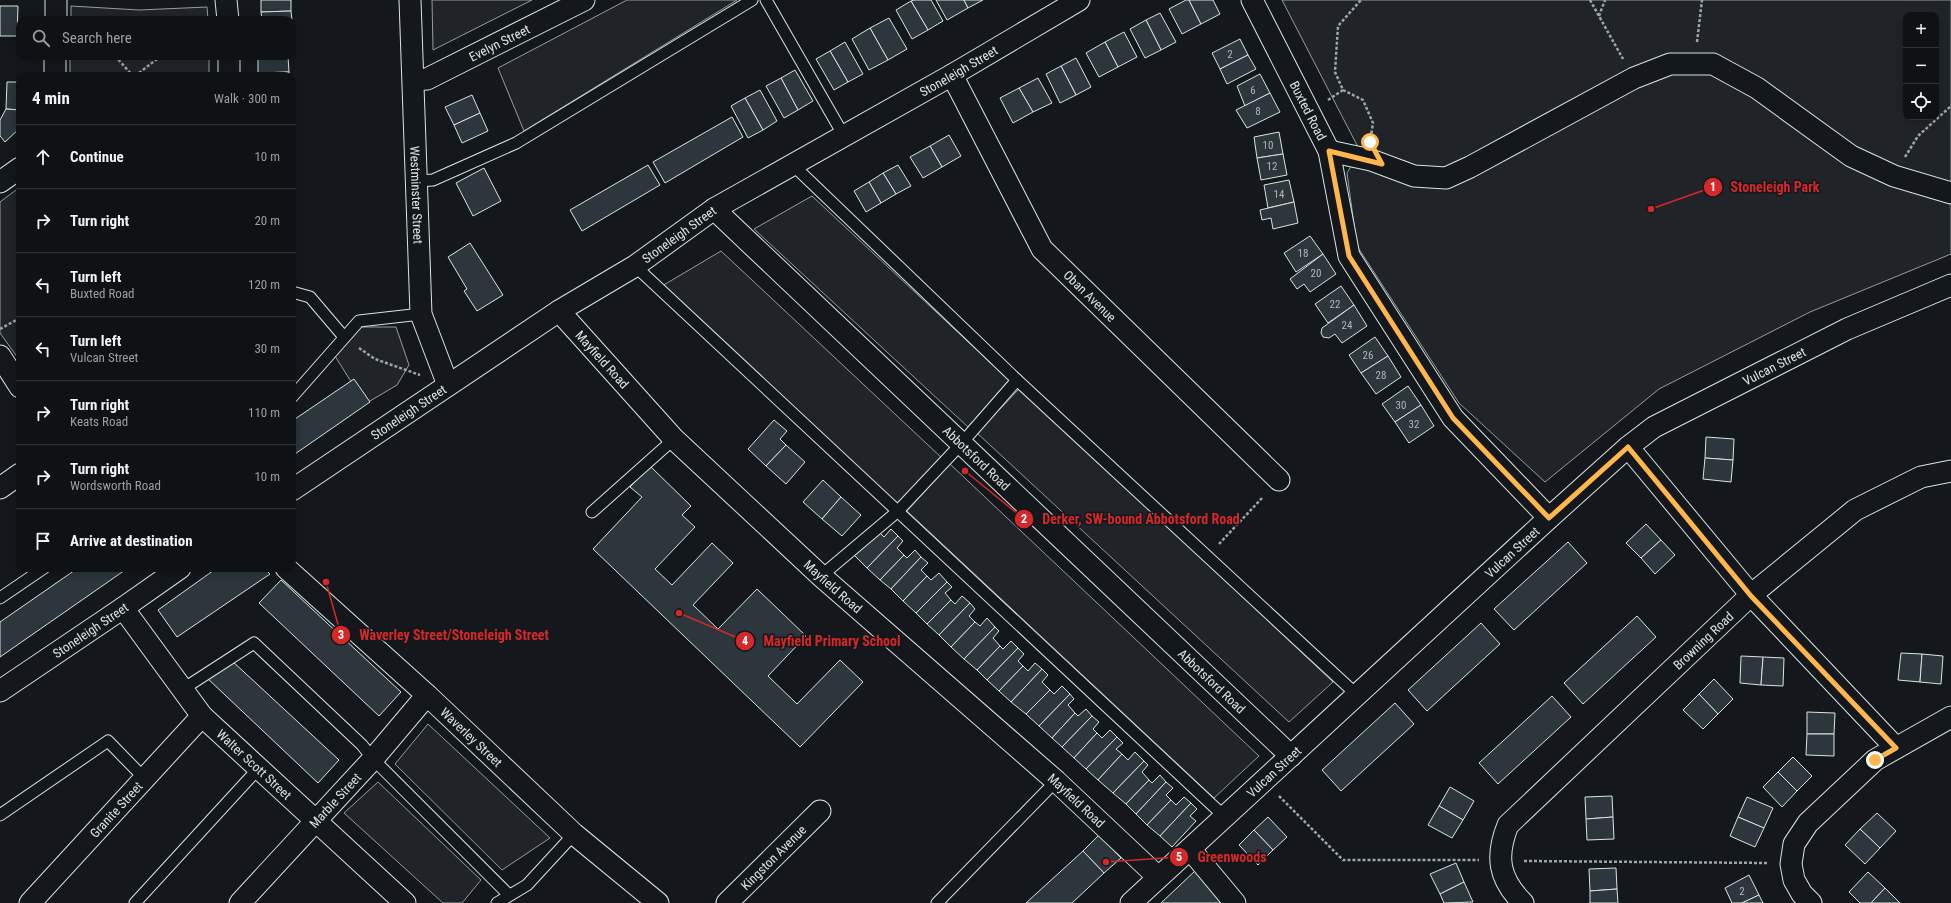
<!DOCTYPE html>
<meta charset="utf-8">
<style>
body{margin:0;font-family:"Roboto Condensed",sans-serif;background:#1d2022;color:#f1f3f6}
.controls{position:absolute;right:12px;top:12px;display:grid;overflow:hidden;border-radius:8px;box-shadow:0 2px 10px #0003}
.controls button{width:36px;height:36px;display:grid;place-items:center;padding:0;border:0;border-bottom:1px solid #2f3234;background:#0f1215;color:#f1f3f6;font:20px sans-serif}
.stop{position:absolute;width:12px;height:12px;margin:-9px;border:3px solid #ffb74d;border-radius:50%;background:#fff}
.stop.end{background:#ffb74d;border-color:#fff;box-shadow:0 1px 4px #0008}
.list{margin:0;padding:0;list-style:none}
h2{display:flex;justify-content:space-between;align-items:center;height:52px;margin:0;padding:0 16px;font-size:17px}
h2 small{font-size:13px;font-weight:400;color:#9b9ea0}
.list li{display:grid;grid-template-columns:26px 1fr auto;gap:12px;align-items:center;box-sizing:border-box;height:64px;padding:0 16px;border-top:1px solid #2f3234}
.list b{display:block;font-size:15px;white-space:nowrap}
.list p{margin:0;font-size:13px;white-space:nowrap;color:#9b9ea0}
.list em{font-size:13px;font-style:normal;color:#9b9ea0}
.icon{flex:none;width:22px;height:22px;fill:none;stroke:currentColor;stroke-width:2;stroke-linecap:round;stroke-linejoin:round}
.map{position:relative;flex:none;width:1951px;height:903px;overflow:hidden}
.search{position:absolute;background:#0f1215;box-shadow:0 2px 10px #0003;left:16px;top:16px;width:280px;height:44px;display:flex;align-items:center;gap:10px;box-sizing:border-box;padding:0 14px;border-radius:12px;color:#9b9ea0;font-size:15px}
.panel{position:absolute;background:#0f1215;box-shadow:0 2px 10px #0003;left:16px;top:72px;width:280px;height:500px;border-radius:12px}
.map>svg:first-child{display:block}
.green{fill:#202428;stroke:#939e99;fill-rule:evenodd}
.building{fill:#2c363c;stroke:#d8e6dc}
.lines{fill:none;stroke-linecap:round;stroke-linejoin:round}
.lane-casing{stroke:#d8e6dc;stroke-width:13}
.street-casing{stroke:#d8e6dc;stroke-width:23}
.path{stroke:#9da8a2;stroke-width:2.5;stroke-dasharray:3 2;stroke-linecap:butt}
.lane{stroke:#14181c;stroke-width:11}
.street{stroke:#14181c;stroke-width:21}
.route{stroke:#ffb74d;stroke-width:5}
.labels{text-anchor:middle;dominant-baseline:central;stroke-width:3;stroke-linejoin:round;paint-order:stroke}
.number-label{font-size:11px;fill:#adbab4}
.street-label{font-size:13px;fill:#d8e6dc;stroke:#14181c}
.leader{fill:none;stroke:#d62828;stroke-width:1.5}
.callout-dot{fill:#d62828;stroke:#14181c;stroke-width:1.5}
.mark-label{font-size:12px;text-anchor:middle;font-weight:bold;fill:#fff}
.callout-label{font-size:14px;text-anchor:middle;font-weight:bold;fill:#d62828;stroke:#14181c;stroke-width:3;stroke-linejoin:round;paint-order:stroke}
</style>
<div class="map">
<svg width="1951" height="903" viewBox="0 0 1951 903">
<rect width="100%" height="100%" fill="#14181c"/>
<g class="green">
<polygon points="432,0 532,0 433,50"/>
<polygon points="627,0 737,0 524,131 498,68"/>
<path d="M1282,0H1951V254L1810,312L1659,389L1545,482L1459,403L1357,246L1347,173L1360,151ZM1906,15H1936V117H1906Z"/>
<polygon points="71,6 139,10 207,7 208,20 71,20"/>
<rect x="70" y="56" width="139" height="20"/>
<polygon points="20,187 20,361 0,333 0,202"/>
<polygon points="812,196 1009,380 968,427 754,229"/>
<polygon points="721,251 943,459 900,507 662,286"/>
<polygon points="360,327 396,327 409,365 397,385 365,404 335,356"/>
<polygon points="1020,388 1333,682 1289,722 977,433"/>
<polygon points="950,464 1259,756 1214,798 907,511"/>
<polygon points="428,724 550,838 502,870 395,764"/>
<polygon points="378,782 481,880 462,903 443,903 344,813"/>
</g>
<g class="building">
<polygon points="261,0 291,0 291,11 261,12"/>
<polygon points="914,0 931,0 943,21 928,30 911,1"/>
<polygon points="936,0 964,0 968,8 947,20"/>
<polygon points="964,0 983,0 968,8"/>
<polygon points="1186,0 1189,0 1201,24 1182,34 1169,9"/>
<polygon points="1189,0 1213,0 1220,14 1201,24"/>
<polygon points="911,1 928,30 912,39 896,10"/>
<polygon points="0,6 18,6 17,36 0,36"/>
<polygon points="291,11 292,20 262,20 261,12"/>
<polygon points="1160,13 1176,42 1161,50 1146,20"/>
<polygon points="889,18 907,49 888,60 870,28"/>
<polygon points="1146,20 1161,50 1145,58 1130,29"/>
<polygon points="870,28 888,60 869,70 852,39"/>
<polygon points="1124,32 1137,57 1118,67 1105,42"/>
<polygon points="1240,39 1248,55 1220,69 1212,53"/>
<polygon points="845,42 863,74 848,82 830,51"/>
<polygon points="1105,42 1118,67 1099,77 1086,53"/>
<polygon points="830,51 848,82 834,90 816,59"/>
<polygon points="1248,55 1256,69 1227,84 1220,69"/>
<polygon points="258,56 288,56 289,72 258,73"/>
<polygon points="1076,58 1091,87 1076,95 1061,66"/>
<polygon points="1061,66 1076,95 1060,103 1046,74"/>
<polygon points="795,70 813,101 798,110 781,78"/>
<polygon points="289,72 289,76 259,76 258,73"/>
<polygon points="1260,74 1270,93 1245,106 1237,86"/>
<polygon points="781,78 798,110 784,118 766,86"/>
<polygon points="1038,78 1052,103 1033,112 1019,88"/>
<polygon points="7,82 20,82 20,110 6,109"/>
<polygon points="1019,88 1033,112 1013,123 1000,98"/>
<polygon points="760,90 777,121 763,130 745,98"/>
<polygon points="1270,93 1280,112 1247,128 1236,110"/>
<polygon points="472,95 480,113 454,125 445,107"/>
<polygon points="745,98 763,130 748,138 731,106"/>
<polygon points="6,109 20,110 20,128 5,142 0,136 0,120"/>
<polygon points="480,113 488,131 462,143 454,125"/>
<polygon points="732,117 743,137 665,183 653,162"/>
<polygon points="1279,132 1283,154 1257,158 1254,137"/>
<polygon points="949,135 961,156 942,167 930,146"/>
<polygon points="930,146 942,167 923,178 910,157"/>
<polygon points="1283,154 1287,175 1261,180 1257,158"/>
<polygon points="648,165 660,185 582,231 570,210"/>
<polygon points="898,165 911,186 896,194 883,173"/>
<polygon points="484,168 501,201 473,216 456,183"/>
<polygon points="883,173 896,194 881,203 869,182"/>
<polygon points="1289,180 1294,202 1268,208 1264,185"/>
<polygon points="869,182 881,203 866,212 854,191"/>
<polygon points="1294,202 1298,223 1273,229 1271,218 1262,220 1260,210"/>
<polygon points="1310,236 1323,254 1296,272 1284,253"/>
<polygon points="470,243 503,295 477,311 464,291 467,289 448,257"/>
<polygon points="1323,254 1336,274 1310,292 1304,284 1297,289 1290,279"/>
<polygon points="1341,286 1354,305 1328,323 1315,304"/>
<polygon points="1354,305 1367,326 1342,343 1335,334 1329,338 1323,337 1321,333 1322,328"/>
<polygon points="1375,337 1388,356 1361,373 1349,355"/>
<polygon points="1388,356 1401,377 1376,394 1361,373"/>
<polygon points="354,379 370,402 292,456 292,421"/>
<polygon points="1408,386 1421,405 1395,422 1382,404"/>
<polygon points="1421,405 1434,426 1409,443 1395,422"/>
<polygon points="774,420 787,431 780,439 786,445 766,466 748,449"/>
<polygon points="1706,437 1734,439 1733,460 1705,458"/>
<polygon points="786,445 805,462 786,484 766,466"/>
<polygon points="1705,458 1733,460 1731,482 1703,479"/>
<polygon points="650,466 691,506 682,515 695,527 655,569 672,585 712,543 733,563 693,605 718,629 757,589 806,636 768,676 797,704 840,660 863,682 800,747 593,549 642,497 630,487"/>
<polygon points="823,480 841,497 822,519 803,502"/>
<polygon points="841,497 861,515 842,536 822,519"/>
<polygon points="1646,524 1661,540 1641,558 1626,543"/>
<polygon points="891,529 898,536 867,568 854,555 878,531 884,537"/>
<polygon points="898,536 903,541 897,548 904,555 880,580 867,568"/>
<polygon points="1661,540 1675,555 1655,574 1641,558"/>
<polygon points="1568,542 1587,563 1514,630 1494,609"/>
<polygon points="915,550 921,557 891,589 880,580 904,555 907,558"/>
<polygon points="921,557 928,563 921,570 927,576 903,601 891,589"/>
<polygon points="78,568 128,568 0,657 0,622"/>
<polygon points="217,568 264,568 270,574 177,637 158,610"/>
<polygon points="939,573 947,582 916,613 903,601 927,576 931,580"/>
<polygon points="281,580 401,692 379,716 259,603"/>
<polygon points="947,582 952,587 945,593 951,600 927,624 916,613"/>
<polygon points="962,596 970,603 939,635 927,624 951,600 955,604"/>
<polygon points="970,603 975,609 969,616 975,622 951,647 939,635"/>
<polygon points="1637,616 1656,637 1583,704 1564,683"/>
<polygon points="987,618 995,627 964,659 951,647 975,622 980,626"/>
<polygon points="1481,623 1500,644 1427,711 1408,690"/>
<polygon points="995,627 999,631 993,638 1000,646 977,670 964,659"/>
<polygon points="1011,641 1018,648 987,680 977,670 1000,646 1003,649"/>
<polygon points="1018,648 1024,654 1018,661 1023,666 999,691 987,680"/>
<polygon points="1901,653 1922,654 1920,682 1898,680"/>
<polygon points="1922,654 1943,656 1941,684 1920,682"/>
<polygon points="1741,656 1763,657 1761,685 1740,683"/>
<polygon points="1763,657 1784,658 1783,686 1761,685"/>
<polygon points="231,660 339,760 318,783 206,677"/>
<polygon points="1035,663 1042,669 1011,702 999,691 1023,666 1028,671"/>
<polygon points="1042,669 1048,675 1042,682 1050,690 1026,714 1011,702"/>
<polygon points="1714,679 1733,699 1718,714 1699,694"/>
<polygon points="1062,686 1070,694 1039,726 1026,714 1050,690 1054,694"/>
<polygon points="1070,694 1074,699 1068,705 1075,713 1052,738 1039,726"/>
<polygon points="1699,694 1718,714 1703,729 1683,710"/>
<polygon points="1552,696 1571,717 1498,784 1479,763"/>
<polygon points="1395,703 1414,724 1341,791 1322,770"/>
<polygon points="1086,709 1092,716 1062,747 1052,738 1075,713 1078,716"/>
<polygon points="1807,712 1835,713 1834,734 1807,734"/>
<polygon points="1092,716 1099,722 1093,729 1097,733 1074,758 1062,747"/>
<polygon points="1110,730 1117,737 1086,769 1074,758 1097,733 1102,738"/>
<polygon points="1807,734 1834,734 1834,756 1806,755"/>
<polygon points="1117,737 1123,743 1116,749 1122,754 1098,780 1086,769"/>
<polygon points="1135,752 1144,761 1113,793 1098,780 1122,754 1128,760"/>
<polygon points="1793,757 1812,776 1797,791 1778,772"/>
<polygon points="1144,761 1148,765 1142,772 1149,780 1126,804 1113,793"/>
<polygon points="1778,772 1797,791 1782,807 1763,787"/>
<polygon points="1160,775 1166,782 1136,814 1126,804 1149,780 1152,783"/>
<polygon points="1166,782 1173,788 1166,795 1171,800 1147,825 1136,814"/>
<polygon points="1450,787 1474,801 1463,820 1439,806"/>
<polygon points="1612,796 1613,817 1586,819 1585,797"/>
<polygon points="1184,797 1191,803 1160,836 1147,825 1171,800 1176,805"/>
<polygon points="1747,797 1773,808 1764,828 1738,817"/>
<polygon points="1191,803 1197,809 1190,816 1196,821 1172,847 1160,836"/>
<polygon points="1439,806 1463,820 1452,838 1428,825"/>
<polygon points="1877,813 1896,831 1880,848 1860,829"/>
<polygon points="1268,817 1287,837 1273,850 1254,830"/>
<polygon points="1613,817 1614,839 1587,840 1586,819"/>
<polygon points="1738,817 1764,828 1755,847 1730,836"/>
<polygon points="1860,829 1880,848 1865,864 1845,845"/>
<polygon points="1254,830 1273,850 1258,865 1239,845"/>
<polygon points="1099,835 1121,858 1104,873 1083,851"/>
<polygon points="1083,851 1104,873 1072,903 1026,903"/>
<polygon points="1456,863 1464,882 1440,894 1430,874"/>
<polygon points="1616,868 1617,889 1590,891 1589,869"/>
<polygon points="1196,870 1226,903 1161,903"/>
<polygon points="1868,872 1885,888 1871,903 1860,903 1849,892"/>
<polygon points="1749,875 1759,895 1742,903 1732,903 1725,888"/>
<polygon points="1464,882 1473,902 1444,903 1440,894"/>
<polygon points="1885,888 1900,903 1871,903"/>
<polygon points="1617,889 1618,903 1590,903 1590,891"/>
<polygon points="1759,895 1763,903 1742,903"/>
</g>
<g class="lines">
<defs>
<g id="lane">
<polyline points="766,0 844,136"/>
<polyline points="793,165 1017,380 1357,695"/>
<polyline points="417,181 433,180 516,143 752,0"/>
<polyline points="635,266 1225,817"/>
<polyline points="292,292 310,297 344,337"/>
<polyline points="292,397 359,321 421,314"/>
<polyline points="592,512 674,439"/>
<polyline points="821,576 898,511 961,444 1017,380"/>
<polyline points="0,598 44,568"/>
<polyline points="183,689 254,643 362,745 373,759 509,895"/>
<polyline points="0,815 108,741 145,779"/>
<polyline points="135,903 258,769"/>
<polyline points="497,903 527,885 574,834"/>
<polyline points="937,903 1056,781"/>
</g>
<g id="street">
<polyline points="226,0 228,20"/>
<path id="s1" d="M410,0L421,314L448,385"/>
<path id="s2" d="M1252,0L1329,151L1349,256L1453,418L1549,518"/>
<polyline points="56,20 56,0"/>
<polyline points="229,56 229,76"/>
<path id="s3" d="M952,75L1042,249L1279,480"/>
<polyline points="55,76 55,56"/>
<path id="s4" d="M414,80L427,79L584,0"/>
<polyline points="1329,151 1371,160 1414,176 1446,178 1470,167 1634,78 1670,64 1713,64 1757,88 1851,156 1894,176 1951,193"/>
<polyline points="0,182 20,168"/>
<path id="s5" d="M714,209L1291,756"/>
<path id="s6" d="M559,311L674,439L821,576L1056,781L1158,877"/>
<polyline points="0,356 20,387"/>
<polyline points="1628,447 1751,595 1896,748"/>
<polyline points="0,488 20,474"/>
<path id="s7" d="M292,490L559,311L635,266L714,209L952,75L1079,0"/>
<path id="s8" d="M286,568L427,695L574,834L658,903"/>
<path id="s9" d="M123,608L202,716L405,903"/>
<path id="s10" d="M0,691L123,608L180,568"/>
<polyline points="1190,849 1235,903"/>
<path id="s11" d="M30,903L202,716"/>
<path id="s12" d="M240,903L373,759L427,695"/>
<path id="s13" d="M727,903L820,811"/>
<path id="s14" d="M1131,903L1549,518L1628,447L1654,427L1847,329L1951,285"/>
<path id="s15" d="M1523,903C1499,879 1495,857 1508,825L1751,595L1855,510L1921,477L1951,471"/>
<polyline points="1811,903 1802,894 1794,880 1791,864 1794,844 1808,823 1875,760 1951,717"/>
</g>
</defs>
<use href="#lane" class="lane-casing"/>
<use href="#street" class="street-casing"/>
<g class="path">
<polyline points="1590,0 1623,59"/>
<polyline points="1599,16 1605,0"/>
<polyline points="1697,42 1702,0"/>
<polyline points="115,56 133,76"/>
<polyline points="135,76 161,56"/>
<polyline points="1343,90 1363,100 1373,123 1371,136"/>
<polyline points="1328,100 1343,90 1335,72 1338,26 1361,0"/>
<polyline points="1905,157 1918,136 1951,106"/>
<polyline points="0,329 20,318"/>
<polyline points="359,348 375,359 420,375"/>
<polyline points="1219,544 1263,497"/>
<polyline points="1279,796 1343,860 1479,860"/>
<polyline points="1524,861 1769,863"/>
</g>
<use href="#lane" class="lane"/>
<use href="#street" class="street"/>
</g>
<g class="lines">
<polyline class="route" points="1370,142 1382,164 1329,151 1349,256 1453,418 1549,518 1628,447 1751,596 1896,748 1875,760"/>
</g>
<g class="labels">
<g class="number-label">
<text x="1230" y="54">2</text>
<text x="1253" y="90">6</text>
<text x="1258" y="111">8</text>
<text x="1268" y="145">10</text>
<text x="1272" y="166">12</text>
<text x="1279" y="194">14</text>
<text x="1303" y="253">18</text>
<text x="1316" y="273">20</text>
<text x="1335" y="304">22</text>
<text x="1347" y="325">24</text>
<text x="1368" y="355">26</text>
<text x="1381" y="375">28</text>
<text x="1401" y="405">30</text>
<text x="1414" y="424">32</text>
<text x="1742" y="891">2</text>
</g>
<g class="street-label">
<text stroke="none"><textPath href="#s4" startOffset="94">Evelyn Street</textPath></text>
<text stroke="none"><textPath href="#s7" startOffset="788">Stoneleigh Street</textPath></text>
<text stroke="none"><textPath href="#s2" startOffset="124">Buxted Road</textPath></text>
<text stroke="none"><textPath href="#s1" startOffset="195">Westminster Street</textPath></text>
<text stroke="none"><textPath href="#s7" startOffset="464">Stoneleigh Street</textPath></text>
<text stroke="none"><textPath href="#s3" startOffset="263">Oban Avenue</textPath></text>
<text stroke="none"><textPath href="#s6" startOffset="65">Mayfield Road</textPath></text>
<text stroke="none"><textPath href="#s14" startOffset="842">Vulcan Street</textPath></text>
<text stroke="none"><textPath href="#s7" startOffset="140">Stoneleigh Street</textPath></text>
<text stroke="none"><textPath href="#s5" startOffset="362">Abbotsford Road</textPath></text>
<text stroke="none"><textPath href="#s14" startOffset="518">Vulcan Street</textPath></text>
<text stroke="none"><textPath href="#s6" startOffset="389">Mayfield Road</textPath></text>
<text stroke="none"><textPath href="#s10" startOffset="109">Stoneleigh Street</textPath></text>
<text stroke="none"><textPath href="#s15" startOffset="354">Browning Road</textPath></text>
<text stroke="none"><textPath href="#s5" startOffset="686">Abbotsford Road</textPath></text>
<text stroke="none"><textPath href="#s8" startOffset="251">Waverley Street</textPath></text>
<text stroke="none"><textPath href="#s9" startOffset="205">Walter Scott Street</textPath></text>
<text stroke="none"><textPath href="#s14" startOffset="194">Vulcan Street</textPath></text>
<text stroke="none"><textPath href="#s12" startOffset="140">Marble Street</textPath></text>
<text stroke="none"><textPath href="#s6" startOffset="713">Mayfield Road</textPath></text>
<text stroke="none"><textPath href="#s11" startOffset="127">Granite Street</textPath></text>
<text stroke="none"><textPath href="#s13" startOffset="65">Kingston Avenue</textPath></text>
</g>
</g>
<path class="leader" d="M1651 209L1713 187M965 471L1024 519M326 582L341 635M679 613L745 641M1106 862L1179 857"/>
<g class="callout-dot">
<circle cx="1651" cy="209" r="4"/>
<circle cx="965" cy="471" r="4"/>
<circle cx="326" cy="582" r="4"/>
<circle cx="679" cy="613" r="4"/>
<circle cx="1106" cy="862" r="4"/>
<circle cx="1713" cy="187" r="10"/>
<circle cx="1024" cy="519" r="10"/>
<circle cx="341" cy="635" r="10"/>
<circle cx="745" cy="641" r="10"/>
<circle cx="1179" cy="857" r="10"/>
</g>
<g class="mark-label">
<text x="1713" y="191">1</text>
<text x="1024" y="523">2</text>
<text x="341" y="639">3</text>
<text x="745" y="645">4</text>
<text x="1179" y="861">5</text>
</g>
<g class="callout-label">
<text x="1775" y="192">Stoneleigh Park</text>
<text x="1141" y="524">Derker, SW-bound Abbotsford Road</text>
<text x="454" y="640">Waverley Street/Stoneleigh Street</text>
<text x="832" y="646">Mayfield Primary School</text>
<text x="1232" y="862">Greenwoods</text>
</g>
</svg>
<div class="controls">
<button>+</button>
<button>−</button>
<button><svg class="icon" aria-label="locate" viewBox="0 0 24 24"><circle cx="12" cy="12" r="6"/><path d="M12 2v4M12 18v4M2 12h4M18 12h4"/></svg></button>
</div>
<div class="stop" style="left:1370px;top:142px"></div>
<div class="stop end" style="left:1875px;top:760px"></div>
<div class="search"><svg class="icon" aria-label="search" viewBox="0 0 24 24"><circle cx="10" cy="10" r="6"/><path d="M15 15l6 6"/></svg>Search here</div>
<section class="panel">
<h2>4 min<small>Walk · 300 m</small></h2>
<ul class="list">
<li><svg class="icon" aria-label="ahead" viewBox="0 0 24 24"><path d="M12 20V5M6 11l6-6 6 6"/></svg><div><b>Continue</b></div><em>10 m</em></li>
<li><svg class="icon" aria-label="right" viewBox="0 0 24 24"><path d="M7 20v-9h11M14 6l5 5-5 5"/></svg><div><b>Turn right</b></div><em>20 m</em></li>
<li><svg class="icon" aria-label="left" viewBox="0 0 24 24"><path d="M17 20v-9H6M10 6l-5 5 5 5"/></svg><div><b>Turn left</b><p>Buxted Road</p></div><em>120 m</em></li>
<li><svg class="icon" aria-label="left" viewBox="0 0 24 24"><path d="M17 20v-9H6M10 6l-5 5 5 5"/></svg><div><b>Turn left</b><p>Vulcan Street</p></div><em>30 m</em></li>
<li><svg class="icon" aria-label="right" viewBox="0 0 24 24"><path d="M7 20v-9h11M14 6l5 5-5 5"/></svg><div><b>Turn right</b><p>Keats Road</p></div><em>110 m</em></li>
<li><svg class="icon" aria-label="right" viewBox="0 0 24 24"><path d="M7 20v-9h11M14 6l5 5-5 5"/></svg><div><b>Turn right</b><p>Wordsworth Road</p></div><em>10 m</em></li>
<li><svg class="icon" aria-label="arrive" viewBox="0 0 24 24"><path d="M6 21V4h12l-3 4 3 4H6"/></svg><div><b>Arrive at destination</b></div></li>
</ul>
</section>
</div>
